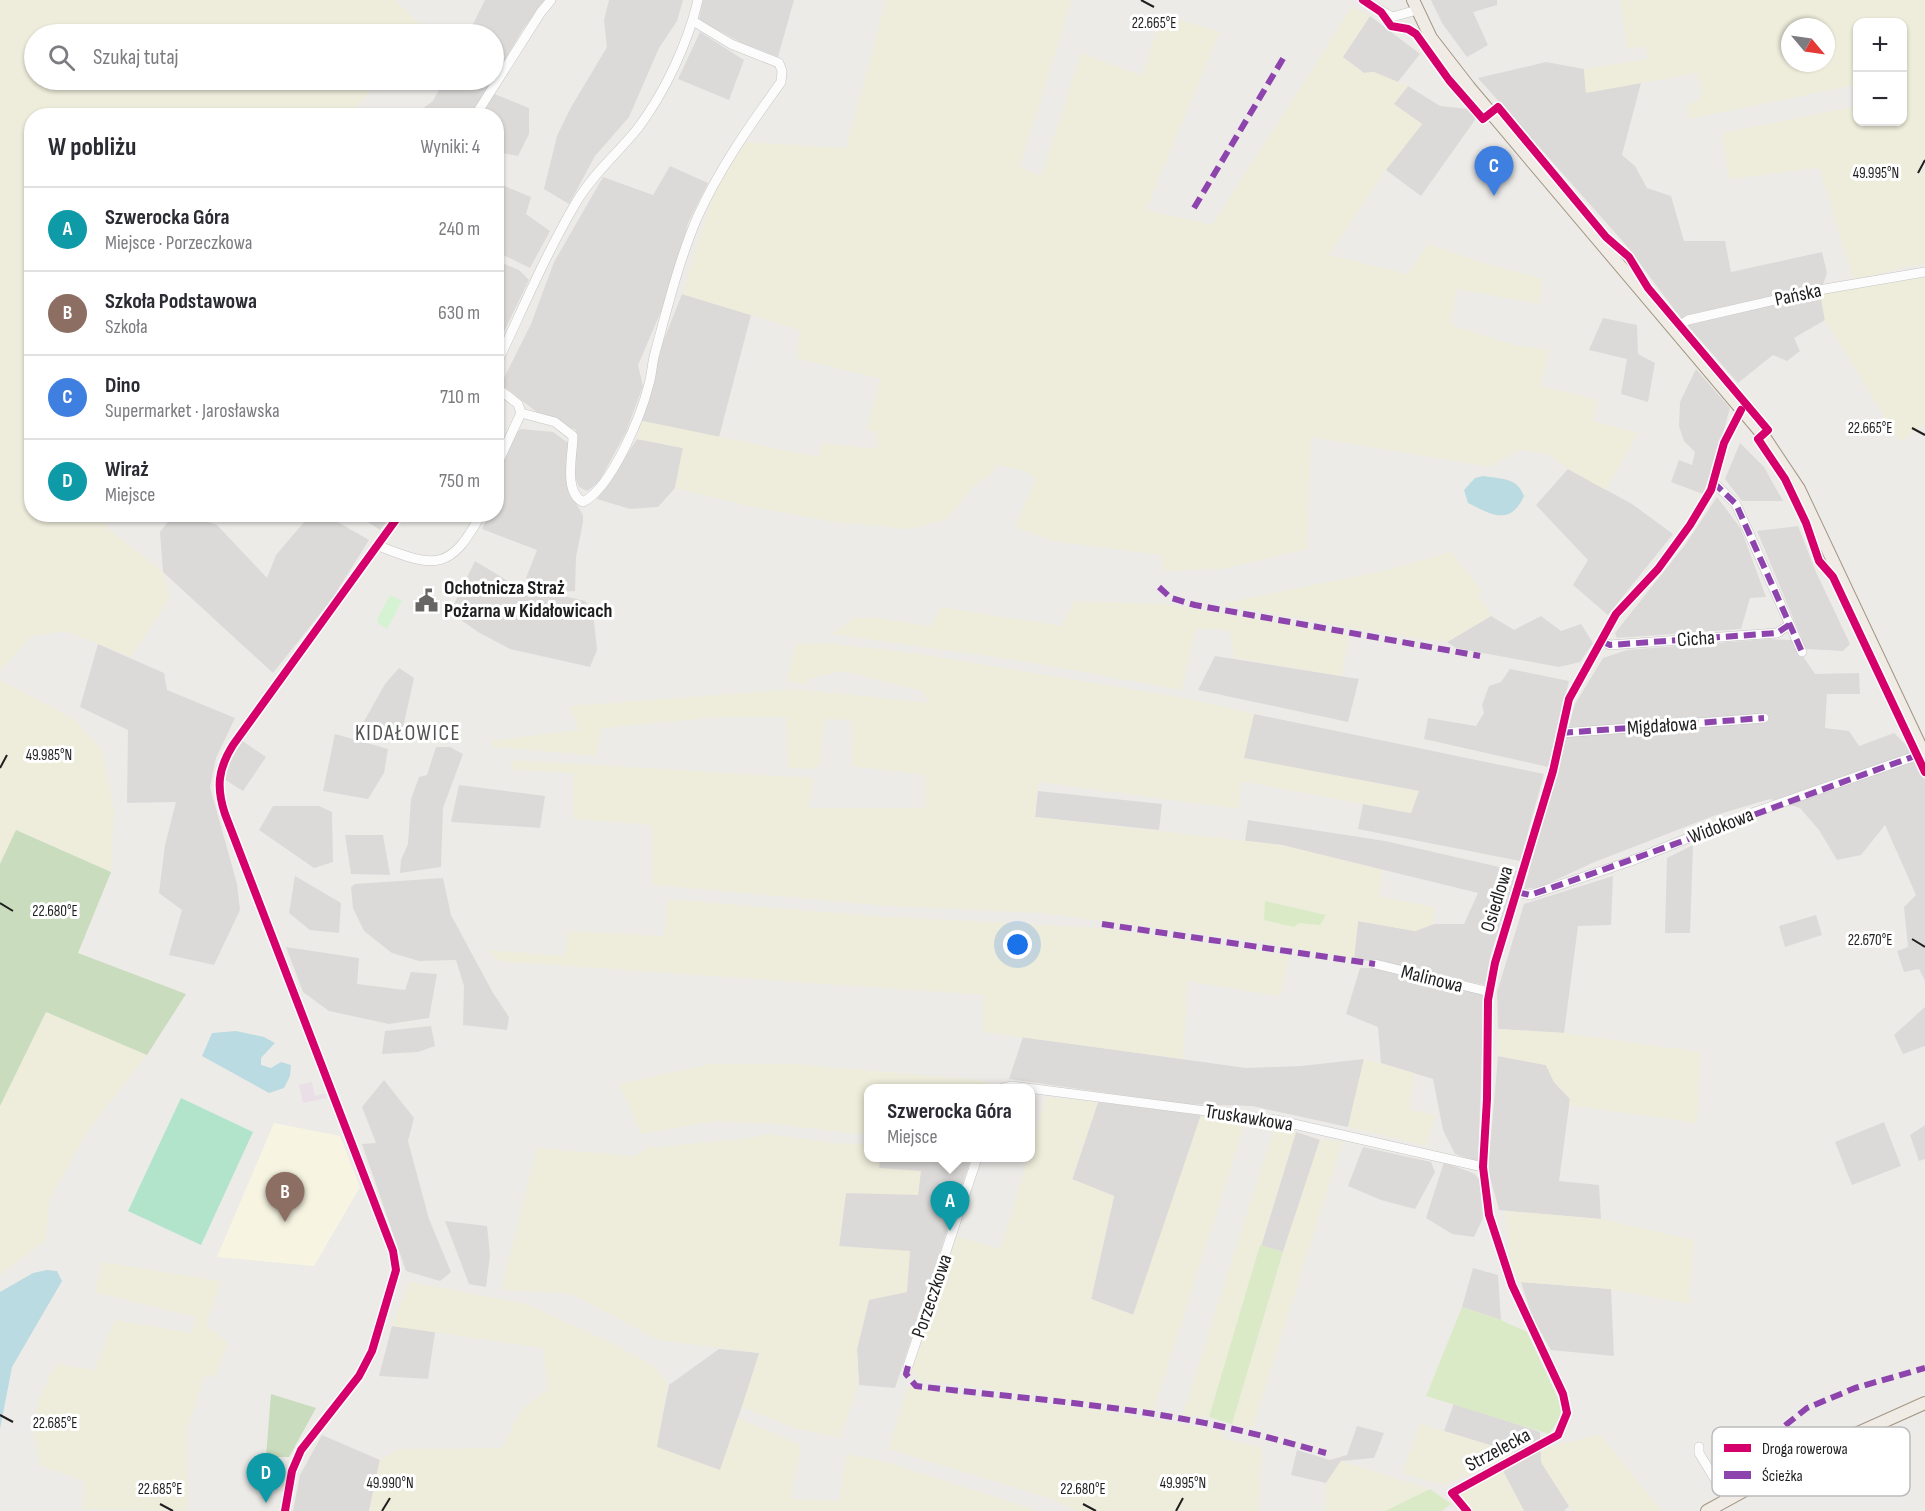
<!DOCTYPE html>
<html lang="pl">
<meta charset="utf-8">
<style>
body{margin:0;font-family:"Sofia Sans Condensed",sans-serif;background:#f2f2f3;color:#2b2b33}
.controls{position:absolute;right:18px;top:18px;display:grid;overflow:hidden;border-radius:12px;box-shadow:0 2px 4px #0004}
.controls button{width:54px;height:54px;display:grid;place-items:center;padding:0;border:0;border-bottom:2px solid #e1e1e2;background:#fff;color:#2b2b33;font:30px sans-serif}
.compass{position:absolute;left:1781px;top:18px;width:54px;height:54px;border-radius:50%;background:#fff;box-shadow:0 2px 4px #0004;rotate:119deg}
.you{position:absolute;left:1018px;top:945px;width:21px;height:21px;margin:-15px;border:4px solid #fff;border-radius:50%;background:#1a73e8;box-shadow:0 0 0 9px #1a73e833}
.badge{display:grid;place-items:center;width:39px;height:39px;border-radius:50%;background:#ea580c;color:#fff;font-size:20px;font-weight:700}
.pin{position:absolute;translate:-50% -50px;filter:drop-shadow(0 2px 3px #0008)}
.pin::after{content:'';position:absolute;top:32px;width:21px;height:18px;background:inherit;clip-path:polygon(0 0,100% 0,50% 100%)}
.popup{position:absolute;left:864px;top:1084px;width:171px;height:78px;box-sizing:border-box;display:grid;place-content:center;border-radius:12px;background:#fff;filter:drop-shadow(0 2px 4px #0005);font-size:20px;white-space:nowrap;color:#7c7c81}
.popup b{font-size:22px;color:#2b2b33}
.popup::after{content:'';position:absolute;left:50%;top:100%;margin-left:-12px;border:12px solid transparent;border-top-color:#fff}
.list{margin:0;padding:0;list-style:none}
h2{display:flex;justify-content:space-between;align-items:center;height:78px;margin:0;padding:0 24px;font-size:26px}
h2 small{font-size:20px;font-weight:400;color:#7c7c81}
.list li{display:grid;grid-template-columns:39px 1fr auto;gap:18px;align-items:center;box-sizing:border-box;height:84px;padding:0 24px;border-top:2px solid #e1e1e2}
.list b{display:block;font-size:22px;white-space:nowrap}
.list p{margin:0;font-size:20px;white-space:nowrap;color:#7c7c81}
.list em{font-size:20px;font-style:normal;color:#7c7c81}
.icon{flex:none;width:33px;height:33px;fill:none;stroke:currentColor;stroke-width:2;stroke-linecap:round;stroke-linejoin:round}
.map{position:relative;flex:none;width:1925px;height:1511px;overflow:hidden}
.search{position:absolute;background:#fff;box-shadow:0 2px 4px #0004;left:24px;top:24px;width:480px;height:66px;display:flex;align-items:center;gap:15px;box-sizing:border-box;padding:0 21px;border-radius:33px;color:#7c7c81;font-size:22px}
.panel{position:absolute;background:#fff;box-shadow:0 2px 4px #0004;left:24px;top:108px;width:480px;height:414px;border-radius:24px}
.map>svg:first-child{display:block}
.residential{fill:#dcdad9}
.industrial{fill:#ebdfe7}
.education{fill:#f7f5e2}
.farmland{fill:#eeeddb;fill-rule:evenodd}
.grass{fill:#dbeac6}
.forest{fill:#c9dcbd}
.park{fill:#d5f3d3}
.pitch{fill:#b2e4cc}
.water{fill:#badbe1}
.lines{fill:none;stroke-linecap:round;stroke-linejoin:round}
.minor-casing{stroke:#c6c5c4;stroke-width:10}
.major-casing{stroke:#a39784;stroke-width:14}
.minor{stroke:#fcfcfc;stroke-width:9}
.major{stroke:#f0ebe5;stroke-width:12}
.quiet{stroke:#8e44ad;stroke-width:6;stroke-dasharray:12 6;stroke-linecap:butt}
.cycleway-casing{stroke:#fff;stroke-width:11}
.cycleway{stroke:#d6006c;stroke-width:8}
.ticks{fill:none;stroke:#1f1f1f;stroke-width:2}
.labels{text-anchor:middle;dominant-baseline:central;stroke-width:6;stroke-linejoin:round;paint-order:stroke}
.street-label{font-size:20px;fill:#1f1f1f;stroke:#fff}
.poi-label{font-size:20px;font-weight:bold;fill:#1f1f1f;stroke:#fff;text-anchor:start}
.quarter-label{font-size:22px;letter-spacing:1.5px;fill:#525252;stroke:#fff}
.key{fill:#fff;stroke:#bcbcbc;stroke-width:1.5}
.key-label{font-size:16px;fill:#1f1f1f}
.ticks-label{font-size:15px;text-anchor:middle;fill:#1f1f1f;stroke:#fff;stroke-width:6;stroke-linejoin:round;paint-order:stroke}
</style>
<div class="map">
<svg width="1925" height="1511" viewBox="0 0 1925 1511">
<rect width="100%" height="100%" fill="#edebe8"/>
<g class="residential">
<polygon points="485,0 546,0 523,29 473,115 412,116 433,101 444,80 494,80 494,34 468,34"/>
<polygon points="609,0 683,0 677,21 659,48 629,117 595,156 569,204 544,189 557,136 570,109 607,47 604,20"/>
<polygon points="703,0 794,0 778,57 742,43 699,20"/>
<polygon points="1431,0 1497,0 1497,5 1473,12 1488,45 1467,57 1442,23"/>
<polygon points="1370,16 1420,54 1397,83 1374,72 1364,73 1342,57"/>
<polygon points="700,32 744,60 729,100 678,79"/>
<polygon points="1546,62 1584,69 1586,92 1641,83 1622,155 1635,166 1647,188 1671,196 1684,241 1725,241 1731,272 1822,252 1827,273 1820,293 1825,320 1794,338 1800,351 1787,361 1773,355 1738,383 1680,317 1626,245 1478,78"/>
<polygon points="1408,86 1440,106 1469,109 1477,117 1421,196 1386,170 1422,124 1393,104"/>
<polygon points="492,93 529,108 529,134 518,156 497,152 496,116 478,116"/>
<polygon points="670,166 708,183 688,223 672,286 638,365 643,386 626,432 599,482 587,491 579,487 575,477 576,430 539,414 501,384 531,324 554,262 603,177 653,195"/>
<polygon points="497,183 531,197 526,214 550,231 530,268 497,252"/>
<polygon points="497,261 519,270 529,280 497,346"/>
<polygon points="682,294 751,315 719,437 642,421 663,342"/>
<polygon points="1603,318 1637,325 1638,354 1655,363 1648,402 1621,394 1627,359 1589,350"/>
<polygon points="1696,369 1730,408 1716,458 1703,494 1671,482 1679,460 1692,465 1695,452 1684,441 1679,426 1680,402"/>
<polygon points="521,429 553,432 571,445 573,498 583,515 583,522 576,557 575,591 563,592 526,578 537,550 482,529 488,515 496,514 497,475 509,439"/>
<polygon points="637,439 683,448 675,488 658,507 630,509 597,499"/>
<polygon points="1740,443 1764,467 1783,501 1742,501 1725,479"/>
<polygon points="1568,469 1632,504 1673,534 1608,615 1573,585 1588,560 1536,505"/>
<polygon points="1717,497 1741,529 1766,597 1750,598 1741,629 1617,638 1615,633 1685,545"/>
<polygon points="173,515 188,515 217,525 267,578 276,555 304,522 329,517 369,540 332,599 273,673 163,572 160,532"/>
<polygon points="357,515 391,515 380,530"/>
<polygon points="1798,526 1816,572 1850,644 1843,651 1806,649 1757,531"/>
<polygon points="475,561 513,584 585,601 593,612 597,650 590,667 510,649 478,632 450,612"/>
<polygon points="1491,616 1514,630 1541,616 1561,631 1581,624 1593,643 1580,662 1559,667 1456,648 1447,642"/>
<polygon points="1768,639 1792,640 1815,674 1859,673 1860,694 1827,694 1825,728 1849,731 1859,746 1894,733 1908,747 1925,780 1925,981 1919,969 1904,972 1897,951 1908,947 1904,907 1916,895 1885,825 1861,855 1837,860 1819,830 1800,808 1770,799 1716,815 1592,863 1541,887 1524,889 1575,704 1603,658 1627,650"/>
<polygon points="98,644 164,673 167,690 235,718 216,758 210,787 237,884 240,910 214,965 169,955 182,910 159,893 165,845 176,802 127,803 128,730 80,707"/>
<polygon points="1215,656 1359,679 1348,722 1198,690"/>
<polygon points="399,668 414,678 402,732 379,734 362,725 385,684"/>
<polygon points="1510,669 1569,681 1548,767 1424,739 1428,718 1476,726 1484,713 1482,705 1489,686 1501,682"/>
<polygon points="1254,714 1544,774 1520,861 1358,829 1363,804 1411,813 1418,791 1243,758"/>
<polygon points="335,734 388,749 384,773 368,799 323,791"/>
<polygon points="241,740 266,757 243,791 224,779 228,760"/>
<polygon points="436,747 450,747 463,754 443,808 441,867 400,873 401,860 408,844 411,799 419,777 427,775"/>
<polygon points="459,785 545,796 540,828 451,822"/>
<polygon points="1038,791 1162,804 1159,830 1035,817"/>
<polygon points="273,806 319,806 332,812 333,862 314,868 259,830"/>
<polygon points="1248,820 1385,841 1517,871 1490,957 1485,985 1354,958 1358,921 1415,931 1434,924 1464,924 1478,893 1282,845 1245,841"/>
<polygon points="345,835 383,835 390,875 351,874"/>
<polygon points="1693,845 1690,933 1665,933 1667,858"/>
<polygon points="295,876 341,903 339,933 310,930 289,913"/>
<polygon points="1613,876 1611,925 1578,926 1564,1033 1498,1029 1497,992 1524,904"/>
<polygon points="443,878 451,915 493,993 509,1017 507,1030 463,1025 464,986 456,960 419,961 392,953 364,931 353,908 351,887 355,884"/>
<polygon points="1816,915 1822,935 1785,947 1779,926"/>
<polygon points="286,947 359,958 357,984 405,990 411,972 437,974 429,1018 389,1024 329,1011 303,992"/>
<polygon points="1360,968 1373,968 1484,994 1478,1162 1455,1154 1443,1130 1433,1079 1381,1063 1378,1027 1346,1014"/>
<polygon points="1925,1007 1925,1046 1903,1054 1894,1035"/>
<polygon points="431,1026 435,1046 418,1052 382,1054 385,1031"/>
<polygon points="1023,1037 1246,1068 1301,1066 1364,1059 1348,1127 1252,1106 1185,1104 1009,1079"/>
<polygon points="1498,1056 1546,1065 1554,1082 1570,1099 1559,1181 1599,1185 1601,1219 1499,1210 1488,1170"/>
<polygon points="384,1080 414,1118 408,1141 429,1219 451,1272 440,1281 406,1271 362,1144 376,1143 362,1107"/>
<polygon points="1098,1102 1201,1115 1134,1315 1091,1299 1114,1196 1072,1180"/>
<polygon points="1884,1122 1901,1166 1852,1185 1835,1142"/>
<polygon points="1925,1125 1925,1159 1919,1161 1910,1135"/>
<polygon points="1296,1132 1320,1140 1283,1252 1260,1245"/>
<polygon points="1363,1147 1431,1162 1435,1172 1415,1209 1381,1200 1348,1186"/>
<polygon points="880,1158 971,1158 895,1388 859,1385 857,1349 869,1299 839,1246 846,1192 879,1168"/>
<polygon points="1444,1162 1475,1174 1480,1181 1483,1218 1474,1237 1452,1234 1426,1218"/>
<polygon points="445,1221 487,1226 490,1255 486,1287 469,1284"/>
<polygon points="1473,1268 1498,1275 1501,1320 1462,1307"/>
<polygon points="1521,1282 1611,1289 1614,1356 1551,1350 1532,1317"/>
<polygon points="392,1326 435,1332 428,1379 379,1376"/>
<polygon points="719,1349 760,1353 720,1471 656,1447 669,1385"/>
<polygon points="1454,1403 1540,1432 1541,1462 1569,1506 1564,1511 1524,1511 1503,1471 1515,1453 1444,1431"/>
<polygon points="1357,1426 1384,1433 1374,1458 1341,1461 1326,1483 1291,1475 1297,1450 1330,1460 1347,1455"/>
<polygon points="322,1435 380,1460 369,1511 293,1511 300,1475"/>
</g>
<polygon class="industrial" points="312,1082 315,1096 325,1093 327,1098 303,1103 299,1085"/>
<polygon class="education" points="274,1123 340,1136 360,1187 314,1266 217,1257"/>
<g class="farmland">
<polygon points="0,0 397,0 396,2 426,30 425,34 34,34 34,80 376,80 365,97 349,115 32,116 32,514 98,515 111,531 163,572 170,597 131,657 66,631 32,636 0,671"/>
<polygon points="886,0 1072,0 1020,167 1041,176 1081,53 1142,76 1162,14 1220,32 1146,210 1212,225 1352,7 1370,16 1343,57 1364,73 1374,72 1408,86 1394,104 1422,124 1386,170 1329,255 1408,274 1428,244 1480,262 1543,279 1540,304 1457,289 1451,325 1515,345 1550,350 1541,386 1598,400 1593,421 1638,433 1606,490 1568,469 1548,454 1519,450 1490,467 1311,437 1307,549 1223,569 1162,571 1161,555 1053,541 1015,527 1035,479 1025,471 998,465 991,475 975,485 947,519 910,529 835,522 757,508 675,488 683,448 637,439 642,421 819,457 822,443 877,449 877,434 866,429 880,379 797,358 800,330 682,294 714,192 745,142 846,148"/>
<path d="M1620,0H1925V159L1920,160L1925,181V265L1907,266L1854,282L1819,168L1729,179L1722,133L1857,106L1855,85L1688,119L1687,105L1702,98L1697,73L1586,93L1584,69L1647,59L1646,46L1627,49ZM1858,22H1902V122H1858ZM1790,27H1826V63H1790Z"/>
<polygon points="1925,274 1925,423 1900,442 1825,320 1820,293"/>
<polygon points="1451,552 1481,590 1479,596 1491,616 1447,642 1392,635 1219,604 1384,571"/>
<polygon points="1074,601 1167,604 1349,635 1342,676 1234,658 1230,630 1196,629 1182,690 1028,662 831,634 855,618 877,618 931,626 940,607 1062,626"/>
<path d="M826,643L913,653L1186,698L1254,714L1244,758L1419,791L1411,813L1241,781L1239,809L1038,782L1035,817L1282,845L1382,870L1380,897L1434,907V924L1415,931L1358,921L1354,958L1255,941L1043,913L887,906L652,885V825L574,819V773L510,769L512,760L814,778L809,808H925V775L852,766L851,720L825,719L820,765L813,769L788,768L786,717H721L602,728L597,756L492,747L490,741L579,730L569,706L796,689L930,703L921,691L843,671L811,678L806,684L787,681L795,644ZM1265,901H1266L1326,915L1320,925L1298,923Z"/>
<polygon points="0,680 74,719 103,751 114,810 111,872 16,830 0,864"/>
<polygon points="667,899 874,916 1103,928 1290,956 1280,996 1188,981 1183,1059 982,1032 983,995 498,961 488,950 565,956 567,931 664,936"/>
<polygon points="46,1012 147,1055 89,1129 50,1199 45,1241 0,1275 0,1106"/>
<polygon points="1498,1029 1564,1033 1701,1052 1697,1123 1569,1105 1570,1099 1554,1082 1546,1065 1498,1056"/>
<polygon points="1364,1059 1414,1073 1410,1110 1436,1115 1427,1146 1348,1127"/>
<polygon points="710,1064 795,1064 979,1080 996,1086 995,1088 869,1088 869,1135 773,1124 716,1121 641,1134 619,1084"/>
<polygon points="1046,1097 1098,1102 1072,1179 1114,1196 1091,1299 1133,1315 1201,1115 1246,1121 1154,1410 918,1380 912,1370 957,1236 1000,1249 1028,1158 1031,1158 1031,1146"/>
<polygon points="1274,1128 1296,1132 1209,1417 1182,1416"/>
<polygon points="767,1134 835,1143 869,1144 869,1158 880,1158 879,1168 921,1171 918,1195 846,1193 839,1246 910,1251 907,1292 869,1300 857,1349 859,1385 840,1438 794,1428 742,1407 759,1353 659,1340 571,1294 501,1290 537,1148 635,1156 646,1148 750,1138"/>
<polygon points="1320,1140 1343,1141 1253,1428 1232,1424 1283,1252"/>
<polygon points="1505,1211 1601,1219 1694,1240 1689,1304 1611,1289 1521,1282 1511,1267"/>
<polygon points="102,1262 222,1281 206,1325 228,1343 215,1377 205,1376 187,1429 188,1511 82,1509 84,1481 39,1465 33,1431 38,1401 56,1364 94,1370 115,1320 192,1333 195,1317 95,1292"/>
<polygon points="409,1282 527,1304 609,1342 652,1365 668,1383 657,1447 720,1470 738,1418 801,1445 791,1499 839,1501 846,1454 883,1461 1039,1511 369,1511 380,1460 399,1449 502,1448 521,1410 548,1389 543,1348 392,1326"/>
<polygon points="908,1385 917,1389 1098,1410 1223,1431 1223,1438 1262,1448 1259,1511 1076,1511 1049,1498 888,1449"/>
<polygon points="1420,1423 1444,1431 1516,1453 1513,1457 1443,1485 1402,1473"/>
<polygon points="1600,1434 1662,1511 1573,1511 1569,1506 1541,1462 1541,1450"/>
<polygon points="1341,1461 1430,1489 1385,1511 1325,1511 1326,1483"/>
<polygon points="1503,1471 1524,1511 1473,1511 1459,1495"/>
</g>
<g class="grass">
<polygon points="1265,901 1326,915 1320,925 1299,923 1294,927 1264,920"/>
<polygon points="1260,1245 1283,1252 1232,1424 1209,1417"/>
<polygon points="1462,1307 1501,1320 1527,1332 1562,1407 1558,1421 1549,1434 1426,1396"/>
<polygon points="1430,1489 1451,1504 1442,1511 1385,1511"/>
</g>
<g class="forest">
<polygon points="16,830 111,872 78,953 186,994 147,1055 46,1012 0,1106 0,864"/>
<polygon points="271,1394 316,1408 289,1457 266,1457"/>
</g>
<polygon class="park" points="390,595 402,601 387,629 379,624 377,619"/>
<polygon class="pitch" points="181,1098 253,1132 201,1245 128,1211"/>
<g class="water">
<path d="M1483,476C1501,479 1517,477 1524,496C1510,527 1490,514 1468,503L1464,490L1475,478Z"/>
<polygon points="236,1031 264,1037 275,1043 261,1058 261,1065 271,1068 281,1062 291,1065 290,1076 284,1088 269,1093 202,1056 212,1033"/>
<polygon points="47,1270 57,1271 62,1281 12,1367 0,1429 0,1292 33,1273"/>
</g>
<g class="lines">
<defs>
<g id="minor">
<polyline points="1363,0 1392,17 1417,10"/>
<polyline points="475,116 541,12 551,0"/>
<polyline points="1674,329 1688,320 1819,290 1925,272"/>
<path d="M496,365C522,311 546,253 577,201C594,173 618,153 638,128C665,92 688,43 698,0"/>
<polyline points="496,387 518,404 521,413 496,467"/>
<path d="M521,413L555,422L573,436C573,454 563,492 583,502C612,487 641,416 649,384C652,374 652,363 655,353C667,309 679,260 697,218C719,169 750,125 781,82L782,71L779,63L731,44L693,21"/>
<polyline points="1713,482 1736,504 1802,652"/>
<path d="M379,546C436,569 451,570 481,514"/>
<polyline points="1601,641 1610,645 1777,633 1789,625"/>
<polyline points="1561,733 1764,718"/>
<polyline points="1517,892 1530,895 1631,861 1741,817 1924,753"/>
<polyline points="1375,964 1490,992"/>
<polyline points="1003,1088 1012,1086 1276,1120 1483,1167"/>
<polyline points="908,1366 977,1158"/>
<polyline points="1699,1447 1699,1453 1727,1499"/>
<path d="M285,1511L292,1471L301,1450L359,1376L372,1351L396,1270L393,1251L225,814C216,787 218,769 233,745L400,514"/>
<polyline points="1467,1511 1452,1493 1558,1435 1567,1413 1563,1394 1512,1285 1489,1215 1483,1167 1487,1099 1488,1000 1495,963 1553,771 1569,699 1616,614 1658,569 1690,525 1711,490 1724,443 1741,410"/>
</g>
<g id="major">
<polyline points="1413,0 1431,38 1469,87 1763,435 1799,489 1925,756"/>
<polyline points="1707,1511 1809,1455 1925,1403"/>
</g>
</defs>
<use href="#minor" class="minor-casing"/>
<use href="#major" class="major-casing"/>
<use href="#minor" class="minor"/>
<use href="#major" class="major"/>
<g class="quiet">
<polyline points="1194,208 1284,57"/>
<polyline points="1713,482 1736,504 1802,652"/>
<polyline points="1159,587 1171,598 1195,605 1480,656"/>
<polyline points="1601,641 1610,645 1777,633 1789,625"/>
<polyline points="1561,733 1764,718"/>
<path d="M1517,892L1530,895C1661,851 1790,800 1921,754"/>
<polyline points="1102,924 1375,964"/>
<path d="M908,1366L906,1374L916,1386C1019,1398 1123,1405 1224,1427C1258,1434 1292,1444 1326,1453"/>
<polyline points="1757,1448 1807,1408 1855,1388 1925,1368"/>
</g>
<defs>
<g id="cycleway">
<polyline points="1363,0 1381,12 1391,26 1408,29 1416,34 1449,80 1483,119 1498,107 1606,237 1629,257 1648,288 1768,430 1758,439 1785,479 1806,523 1819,561 1833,577 1925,772"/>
<path d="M285,1511L292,1471L301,1450L359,1376L372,1351L396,1270L393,1251L225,814C216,787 218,769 233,745L400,514"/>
<polyline points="1467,1511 1452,1493 1558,1435 1567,1413 1563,1394 1512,1285 1489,1215 1483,1167 1487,1099 1488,1000 1495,963 1553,771 1569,699 1616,614 1658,569 1690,525 1711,490 1724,443 1741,410"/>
</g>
</defs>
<use href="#cycleway" class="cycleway-casing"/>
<use href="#cycleway" class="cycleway"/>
</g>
<path class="ticks" d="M1141,0L1154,7M1918,173L1925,160M1912,428L1925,435M0,768L7,755M0,903L13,911M1912,939L1925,947M0,1415L13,1422M160,1504L173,1511M1083,1504L1096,1511M382,1511L390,1498M1176,1511L1183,1498"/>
<defs>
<symbol id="civic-bare" viewBox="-9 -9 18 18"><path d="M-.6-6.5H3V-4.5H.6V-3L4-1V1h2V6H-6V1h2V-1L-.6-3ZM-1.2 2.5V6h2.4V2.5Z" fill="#676665" stroke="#fff" stroke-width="2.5" paint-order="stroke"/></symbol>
</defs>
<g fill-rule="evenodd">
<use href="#civic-bare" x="410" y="584" width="33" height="33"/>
</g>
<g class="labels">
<g class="street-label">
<text transform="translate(1798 295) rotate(-12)">Pańska</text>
<text transform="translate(1696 639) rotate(-4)">Cicha</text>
<text transform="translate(1662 726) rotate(-4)">Migdałowa</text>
<text transform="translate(1721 826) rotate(-21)">Widokowa</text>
<text transform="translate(1497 899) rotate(-73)">Osiedlowa</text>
<text transform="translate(1432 979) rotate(14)">Malinowa</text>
<text transform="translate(1249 1118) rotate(9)">Truskawkowa</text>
<text transform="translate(932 1296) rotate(-71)">Porzeczkowa</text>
<text transform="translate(1498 1450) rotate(-28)">Strzelecka</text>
</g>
<g class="poi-label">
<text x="444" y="588">Ochotnicza Straż<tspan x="444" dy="23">Pożarna w Kidałowicach</tspan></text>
</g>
<g class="quarter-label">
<text x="408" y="733">KIDAŁOWICE</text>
</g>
</g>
<rect x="1712" y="1427" width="198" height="69" rx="9" class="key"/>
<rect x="1724" y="1444" width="27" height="8" fill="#d6006c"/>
<rect x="1724" y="1471" width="27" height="8" fill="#8e44ad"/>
<g class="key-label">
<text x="1762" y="1454">Droga rowerowa</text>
<text x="1762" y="1481">Ścieżka</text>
</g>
<g class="ticks-label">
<text x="1154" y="28">22.665°E</text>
<text x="1876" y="178">49.995°N</text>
<text x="1870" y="433">22.665°E</text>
<text x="49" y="760">49.985°N</text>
<text x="55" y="916">22.680°E</text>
<text x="1870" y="945">22.670°E</text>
<text x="55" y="1428">22.685°E</text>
<text x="390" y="1488">49.990°N</text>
<text x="1183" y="1488">49.995°N</text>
<text x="160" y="1494">22.685°E</text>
<text x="1083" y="1494">22.680°E</text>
</g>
</svg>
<div class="controls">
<button>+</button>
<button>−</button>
</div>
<svg class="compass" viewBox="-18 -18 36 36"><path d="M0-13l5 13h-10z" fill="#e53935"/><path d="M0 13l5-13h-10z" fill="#7c7c81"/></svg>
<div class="you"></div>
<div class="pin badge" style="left:950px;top:1231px;background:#0f9aa8">A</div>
<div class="popup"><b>Szwerocka Góra</b>Miejsce</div>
<div class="pin badge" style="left:285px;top:1222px;background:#8d6e63">B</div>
<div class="pin badge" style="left:1494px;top:196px;background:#3f7fe0">C</div>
<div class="pin badge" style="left:266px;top:1503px;background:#0f9aa8">D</div>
<div class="search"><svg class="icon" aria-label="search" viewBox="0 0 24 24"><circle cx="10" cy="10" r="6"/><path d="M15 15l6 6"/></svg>Szukaj tutaj</div>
<section class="panel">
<h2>W pobliżu<small>Wyniki: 4</small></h2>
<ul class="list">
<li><span class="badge" style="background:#0f9aa8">A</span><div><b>Szwerocka Góra</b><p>Miejsce · Porzeczkowa</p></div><em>240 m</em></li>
<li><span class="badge" style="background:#8d6e63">B</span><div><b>Szkoła Podstawowa</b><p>Szkoła</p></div><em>630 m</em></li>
<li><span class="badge" style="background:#3f7fe0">C</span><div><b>Dino</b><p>Supermarket · Jarosławska</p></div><em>710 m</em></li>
<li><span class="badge" style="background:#0f9aa8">D</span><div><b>Wiraż</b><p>Miejsce</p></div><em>750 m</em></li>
</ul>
</section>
</div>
